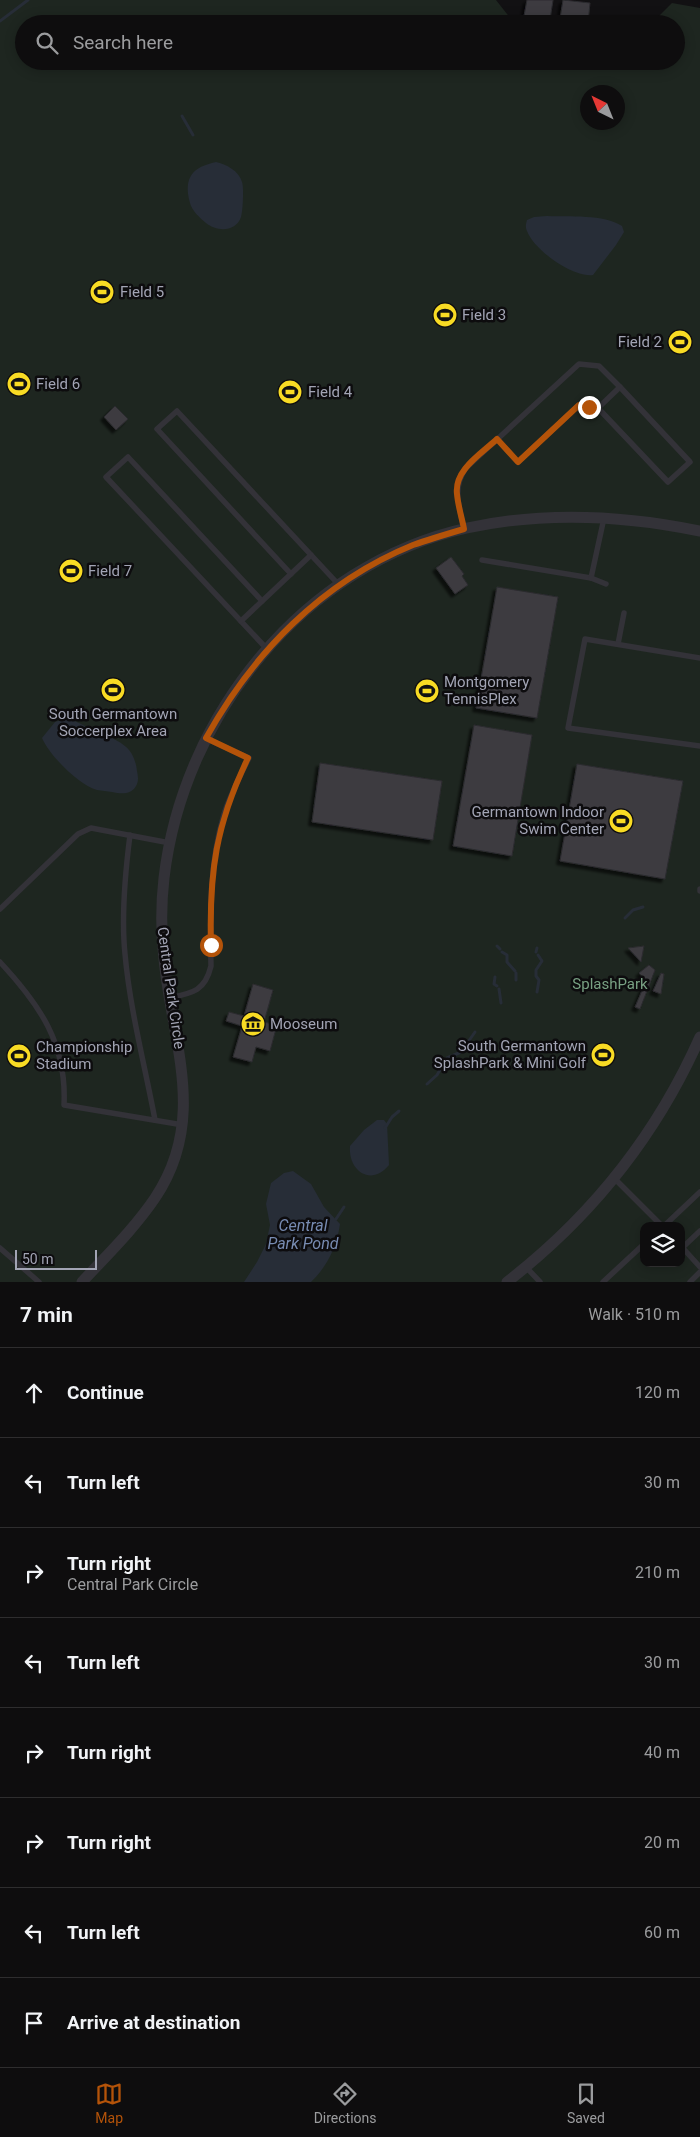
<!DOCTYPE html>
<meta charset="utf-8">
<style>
body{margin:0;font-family:Roboto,sans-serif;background:#1c1b1c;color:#f1f3f6}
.controls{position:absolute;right:15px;bottom:15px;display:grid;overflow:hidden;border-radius:10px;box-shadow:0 2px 12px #0003}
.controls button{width:45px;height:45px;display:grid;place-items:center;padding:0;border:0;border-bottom:1px solid #2e2d2e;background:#0e0d0e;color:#f1f3f6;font:25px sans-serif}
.compass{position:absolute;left:580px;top:85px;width:45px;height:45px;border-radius:50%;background:#0e0d0e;box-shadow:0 2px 12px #0003;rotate:317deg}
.scale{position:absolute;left:15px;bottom:12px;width:82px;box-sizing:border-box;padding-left:5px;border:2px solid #a2a4b4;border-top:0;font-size:14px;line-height:18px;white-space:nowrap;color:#a2a4b4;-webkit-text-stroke:4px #0d0c0e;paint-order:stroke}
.stop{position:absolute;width:15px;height:15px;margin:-11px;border:4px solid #b45309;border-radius:50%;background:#fff}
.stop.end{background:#b45309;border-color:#fff;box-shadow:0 1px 5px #0008}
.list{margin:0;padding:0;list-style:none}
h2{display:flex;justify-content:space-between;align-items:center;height:65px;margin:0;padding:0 20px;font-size:21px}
h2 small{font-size:16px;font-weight:400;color:#9b9c9e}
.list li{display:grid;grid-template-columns:32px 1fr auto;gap:15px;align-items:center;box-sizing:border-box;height:90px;padding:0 20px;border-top:1px solid #2e2d2e}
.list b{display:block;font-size:19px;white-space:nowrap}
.list p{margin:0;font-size:16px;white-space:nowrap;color:#9b9c9e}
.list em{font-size:16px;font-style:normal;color:#9b9c9e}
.icon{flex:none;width:28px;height:28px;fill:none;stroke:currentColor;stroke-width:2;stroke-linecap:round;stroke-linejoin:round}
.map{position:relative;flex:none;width:700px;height:1282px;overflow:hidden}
.search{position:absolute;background:#0e0d0e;box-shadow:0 2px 12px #0003;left:15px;right:15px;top:15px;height:55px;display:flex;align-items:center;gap:12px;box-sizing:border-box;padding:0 18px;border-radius:28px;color:#9b9c9e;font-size:19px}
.sheet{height:785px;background:#0e0d0e}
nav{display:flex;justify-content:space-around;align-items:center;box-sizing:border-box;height:70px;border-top:1px solid #2e2d2e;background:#0e0d0e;font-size:14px;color:#9b9c9e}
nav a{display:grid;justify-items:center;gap:2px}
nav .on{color:#b45309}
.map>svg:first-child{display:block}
.green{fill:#1e2620;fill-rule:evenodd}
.water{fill:#272d37}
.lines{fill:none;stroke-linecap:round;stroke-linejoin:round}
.stream{stroke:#272d37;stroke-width:3}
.building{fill:#3c3b40;stroke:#2c2b2f;filter:url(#shadow)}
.service{stroke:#333238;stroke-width:5.5}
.minor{stroke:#333238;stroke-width:11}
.route{stroke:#b45309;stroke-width:6}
.labels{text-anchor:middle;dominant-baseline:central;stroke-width:5;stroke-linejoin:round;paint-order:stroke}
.poi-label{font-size:15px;fill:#a2a4b4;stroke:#0d0c0e;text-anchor:start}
.park-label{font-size:15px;fill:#78a083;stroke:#0d0c0e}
.street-label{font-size:15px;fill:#a2a4b4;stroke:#0d0c0e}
.water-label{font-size:16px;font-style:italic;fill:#778bb1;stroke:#0d0c0e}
</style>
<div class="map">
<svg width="700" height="1282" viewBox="0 0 700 1282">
<defs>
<filter id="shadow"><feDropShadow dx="-3.5" dy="3.5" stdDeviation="1" flood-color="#0009"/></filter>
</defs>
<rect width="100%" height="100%" fill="#121113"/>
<path class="green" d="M0,0H496L515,24H24V61H676V24H651L672,3L700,8V1282H0ZM588,92H618V122H588ZM644,1226H681V1263H644Z"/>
<g class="water">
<path d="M216,162C226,164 239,171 242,182C244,187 243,211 241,217C236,232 217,232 206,223C200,218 192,211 190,203C183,177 193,167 216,162Z"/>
<path d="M547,216C569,217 604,214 622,226L624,232L616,245L593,275C573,278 534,250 527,231C525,227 526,224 527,220L534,217Z"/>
<path d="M61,720C76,719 79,724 93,730C115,740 134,743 137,771C138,776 139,781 136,786C131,795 121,794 112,792C107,791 102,791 97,790C79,785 49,755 42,738L55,722Z"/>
<path d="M377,1120H384L387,1124L389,1165C371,1187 348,1171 350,1146L364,1130Z"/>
<path d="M293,1171L311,1184L324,1207L340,1224C337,1246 327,1267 311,1282H244L257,1262L266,1244L270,1225L266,1204L271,1183L284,1173Z"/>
</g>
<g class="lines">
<g class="stream">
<polyline points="0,21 28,0"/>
<polyline points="182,116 193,135"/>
<polyline points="625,918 633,910 643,907"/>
<polyline points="497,946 500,949"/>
<polyline points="502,952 507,955 507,962 515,971"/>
<polyline points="536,952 537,948"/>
<polyline points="495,977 494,984 497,986"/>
<polyline points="516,980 516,973"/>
<polyline points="499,989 501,1003"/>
<polyline points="537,992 539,980 536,976 536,970 542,961 538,955"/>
<polyline points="427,1084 437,1075 447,1058 461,1052 475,1032"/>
<polyline points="385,1128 392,1117 399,1111"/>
<polyline points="336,1219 344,1207"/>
</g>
</g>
<g class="building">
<polygon points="527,0 553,0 550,20 524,16"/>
<polygon points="563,0 590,3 588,23 560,19"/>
<polygon points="115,406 128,419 116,430 104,417"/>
<polygon points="451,557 464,574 462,576 468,585 455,594 436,568"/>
<polygon points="497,587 558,597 537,718 476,708"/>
<polygon points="474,725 532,735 512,856 453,846"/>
<polygon points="320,763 442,781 433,840 312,822"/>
<polygon points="577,764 683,781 665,879 560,861"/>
<polygon points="644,946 641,962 628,948"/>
<polygon points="649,965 655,970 640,1009 635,1007 646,981 639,973"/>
<polygon points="661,973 664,974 661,994 653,991"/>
<polygon points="253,984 273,990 264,1022 277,1025 270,1051 256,1047 252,1062 233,1057 242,1026 226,1021 229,1012 244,1016"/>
</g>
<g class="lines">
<g class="service">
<polyline points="598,408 668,482 690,462 620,387"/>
<path d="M464,529C459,506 452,488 466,468L579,364L599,366L620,387L598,408L579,405L518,462L497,439"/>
<polyline points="482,560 591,578 604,518"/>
<polyline points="291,574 157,429 177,411 339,585"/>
<polyline points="591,578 606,584"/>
<polyline points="262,601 128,457 106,477 267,649"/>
<polyline points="241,621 311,555"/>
<polyline points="618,644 624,613"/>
<polyline points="700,658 585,639 568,728 700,746"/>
<path d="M130,835C125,874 121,915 125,954C130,1010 145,1066 155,1120"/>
<polyline points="700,889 700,891"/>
<polyline points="0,909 78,834 91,828 170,843"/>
<path d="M0,962C40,1005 67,1044 64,1105L183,1125"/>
<path d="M169,998C193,993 205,991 211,966C210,914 209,864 224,814C230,795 240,776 249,758L207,739"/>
<polyline points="615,1179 662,1226"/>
<polyline points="664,1226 700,1192"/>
<polyline points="681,1246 700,1267"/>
<polyline points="0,1248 39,1282"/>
<polyline points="682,1248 700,1231"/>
<polyline points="526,1267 540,1282"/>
<polyline points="603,1282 644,1244"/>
<polyline points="690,1282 700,1272"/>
</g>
<g class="minor">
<path d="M82,1282C107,1255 134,1229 155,1198C208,1119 172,1043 164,959C161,932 161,904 164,878C183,715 304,564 467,528C545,511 622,515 700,531"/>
<path d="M507,1282C591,1217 657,1134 700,1037"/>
</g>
</g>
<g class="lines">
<path class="route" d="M211,945C209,872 216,824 248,758L206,738C253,653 322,582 413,545C430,539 447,534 464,529C462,518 458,506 457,494C454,470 481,454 497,439L518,462L579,405L589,407"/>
</g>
<defs>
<symbol id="stadium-disc" viewBox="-11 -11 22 22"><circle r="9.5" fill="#f8db24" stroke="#0d0c0e"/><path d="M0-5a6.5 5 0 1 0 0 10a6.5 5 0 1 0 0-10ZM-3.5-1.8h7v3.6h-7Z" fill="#111"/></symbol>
<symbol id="museum-disc" viewBox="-11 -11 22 22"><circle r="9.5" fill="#f8db24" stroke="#0d0c0e"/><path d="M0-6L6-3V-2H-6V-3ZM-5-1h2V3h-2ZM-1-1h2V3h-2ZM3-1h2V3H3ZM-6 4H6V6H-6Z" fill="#111"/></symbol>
</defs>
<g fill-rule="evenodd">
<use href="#stadium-disc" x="88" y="278" width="28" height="28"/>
<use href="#stadium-disc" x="431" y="301" width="28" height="28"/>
<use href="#stadium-disc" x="666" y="328" width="28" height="28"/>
<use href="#stadium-disc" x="5" y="370" width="28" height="28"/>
<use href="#stadium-disc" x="276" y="378" width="28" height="28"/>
<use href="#stadium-disc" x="57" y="557" width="28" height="28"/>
<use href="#stadium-disc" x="99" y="676" width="28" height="28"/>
<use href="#stadium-disc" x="413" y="677" width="28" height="28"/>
<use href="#stadium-disc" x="607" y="807" width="28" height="28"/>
<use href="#museum-disc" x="239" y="1010" width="28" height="28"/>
<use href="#stadium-disc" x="589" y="1041" width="28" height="28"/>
<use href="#stadium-disc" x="5" y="1042" width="28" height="28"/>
</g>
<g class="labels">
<g class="poi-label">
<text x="120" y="292">Field 5</text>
<text x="462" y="315">Field 3</text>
<text x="662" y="342" text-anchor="end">Field 2</text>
<text x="36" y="384">Field 6</text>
<text x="308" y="392">Field 4</text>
<text x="88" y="571">Field 7</text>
<text x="444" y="682">Montgomery<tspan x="444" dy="17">TennisPlex</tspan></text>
<text x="113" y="714" text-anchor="middle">South Germantown<tspan x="113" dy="17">Soccerplex Area</tspan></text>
<text x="604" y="812" text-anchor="end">Germantown Indoor<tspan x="604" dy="17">Swim Center</tspan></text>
<text x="270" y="1024">Mooseum</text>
<text x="586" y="1046" text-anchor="end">South Germantown<tspan x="586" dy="17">SplashPark &amp; Mini Golf</tspan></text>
<text x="36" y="1047">Championship<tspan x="36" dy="17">Stadium</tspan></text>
</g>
<g class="park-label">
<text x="610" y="984">SplashPark</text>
</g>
<g class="street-label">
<text transform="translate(171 988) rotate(82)">Central Park Circle</text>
</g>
<g class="water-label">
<text x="303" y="1225">Central<tspan x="303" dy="18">Park Pond</tspan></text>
</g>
</g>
</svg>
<div class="controls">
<button><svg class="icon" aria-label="layers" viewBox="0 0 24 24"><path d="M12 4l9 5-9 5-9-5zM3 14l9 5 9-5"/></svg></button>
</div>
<svg class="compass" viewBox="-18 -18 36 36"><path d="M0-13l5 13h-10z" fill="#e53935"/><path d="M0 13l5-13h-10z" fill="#9b9c9e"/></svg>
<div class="scale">50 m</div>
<div class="stop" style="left:211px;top:945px"></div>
<div class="stop end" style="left:589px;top:407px"></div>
<div class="search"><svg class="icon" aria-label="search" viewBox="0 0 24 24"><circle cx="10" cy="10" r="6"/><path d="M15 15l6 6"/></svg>Search here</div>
</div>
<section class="sheet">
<h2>7 min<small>Walk · 510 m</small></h2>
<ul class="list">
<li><svg class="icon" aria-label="ahead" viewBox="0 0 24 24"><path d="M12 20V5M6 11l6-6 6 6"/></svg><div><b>Continue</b></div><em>120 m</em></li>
<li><svg class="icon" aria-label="left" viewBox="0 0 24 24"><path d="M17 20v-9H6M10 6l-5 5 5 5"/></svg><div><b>Turn left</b></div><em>30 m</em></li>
<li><svg class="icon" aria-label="right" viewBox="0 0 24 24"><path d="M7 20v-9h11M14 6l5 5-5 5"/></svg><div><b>Turn right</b><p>Central Park Circle</p></div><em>210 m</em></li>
<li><svg class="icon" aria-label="left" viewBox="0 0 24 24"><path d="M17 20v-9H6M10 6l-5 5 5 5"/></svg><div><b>Turn left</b></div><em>30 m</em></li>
<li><svg class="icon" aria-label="right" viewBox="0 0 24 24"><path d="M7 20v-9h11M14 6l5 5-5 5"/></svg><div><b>Turn right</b></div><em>40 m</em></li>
<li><svg class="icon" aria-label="right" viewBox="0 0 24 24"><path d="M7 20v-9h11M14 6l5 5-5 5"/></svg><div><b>Turn right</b></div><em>20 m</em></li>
<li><svg class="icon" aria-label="left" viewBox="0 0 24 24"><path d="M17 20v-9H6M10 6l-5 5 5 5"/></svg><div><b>Turn left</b></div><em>60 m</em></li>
<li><svg class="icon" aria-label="arrive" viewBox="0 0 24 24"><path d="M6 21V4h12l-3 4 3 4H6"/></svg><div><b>Arrive at destination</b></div></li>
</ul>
</section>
<nav>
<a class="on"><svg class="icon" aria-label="map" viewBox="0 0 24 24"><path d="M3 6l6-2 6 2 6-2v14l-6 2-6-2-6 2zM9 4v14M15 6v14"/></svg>Map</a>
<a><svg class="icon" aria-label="directions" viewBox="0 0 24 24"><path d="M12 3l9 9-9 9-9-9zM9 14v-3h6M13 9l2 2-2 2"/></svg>Directions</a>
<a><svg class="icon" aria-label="saved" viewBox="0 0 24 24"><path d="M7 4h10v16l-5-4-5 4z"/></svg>Saved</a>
</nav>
